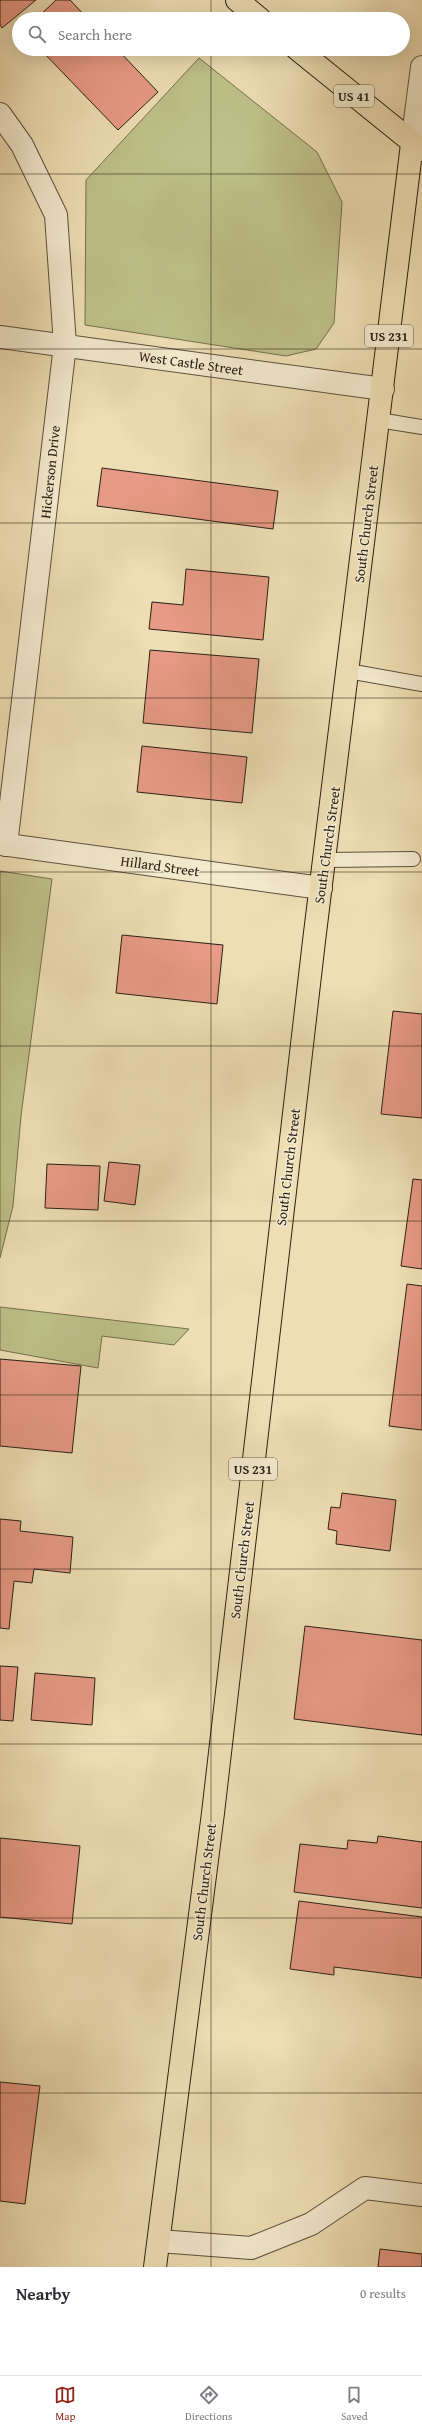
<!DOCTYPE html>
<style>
body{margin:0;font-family:"Gentium Book Plus",serif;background:#f7f7f7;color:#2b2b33}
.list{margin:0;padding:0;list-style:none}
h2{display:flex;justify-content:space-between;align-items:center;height:52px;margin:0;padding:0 16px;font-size:17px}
h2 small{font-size:13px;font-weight:400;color:#7c7c81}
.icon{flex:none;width:22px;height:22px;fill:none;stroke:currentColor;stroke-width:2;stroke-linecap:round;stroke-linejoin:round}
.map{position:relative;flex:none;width:422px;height:2267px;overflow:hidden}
.search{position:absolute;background:#fff;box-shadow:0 4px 16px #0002;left:12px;right:12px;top:12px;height:44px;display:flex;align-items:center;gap:10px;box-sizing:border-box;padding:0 14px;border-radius:22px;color:#7c7c81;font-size:15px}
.sheet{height:108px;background:#fff}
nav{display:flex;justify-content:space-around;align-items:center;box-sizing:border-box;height:56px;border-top:1px solid #e1e1e2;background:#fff;font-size:11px;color:#7c7c81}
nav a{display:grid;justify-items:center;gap:2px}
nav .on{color:#8f2418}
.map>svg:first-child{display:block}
.green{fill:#bec089;stroke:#74704f}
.building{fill:#e79a85;stroke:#2a2015}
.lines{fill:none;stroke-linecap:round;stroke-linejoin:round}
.service-casing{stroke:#5b503c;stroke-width:16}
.minor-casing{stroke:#5b503c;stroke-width:24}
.tertiary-casing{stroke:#5b503c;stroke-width:24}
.primary-casing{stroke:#2a2015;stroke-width:24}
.service{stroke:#f4eace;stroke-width:14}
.minor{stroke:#f4eace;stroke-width:22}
.tertiary{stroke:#f4eace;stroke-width:22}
.primary{stroke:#eedeb3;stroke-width:22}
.grid{fill:none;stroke:#2a2015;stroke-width:1;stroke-opacity:0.55}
.labels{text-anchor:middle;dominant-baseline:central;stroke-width:3;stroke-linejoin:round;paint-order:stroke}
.shield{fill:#f4eace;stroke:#675d4c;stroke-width:1}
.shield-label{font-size:13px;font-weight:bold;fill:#2a2015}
.street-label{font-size:14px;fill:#2a2015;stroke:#f4eace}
</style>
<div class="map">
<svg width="422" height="2267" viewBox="0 0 422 2267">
<rect width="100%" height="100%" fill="#eedeb3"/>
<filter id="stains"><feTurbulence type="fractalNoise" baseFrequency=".005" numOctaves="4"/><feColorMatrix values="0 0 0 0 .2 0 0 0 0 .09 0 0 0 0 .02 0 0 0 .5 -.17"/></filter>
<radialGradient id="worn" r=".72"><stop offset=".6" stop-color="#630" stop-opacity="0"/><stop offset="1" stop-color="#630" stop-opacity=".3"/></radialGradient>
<g class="green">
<polygon points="199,58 317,152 342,202 334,323 316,349 286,356 85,325 86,180"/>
<polygon points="0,871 52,879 21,1116 13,1206 0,1258"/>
<polygon points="0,1307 189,1329 174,1345 102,1336 98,1368 0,1350"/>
</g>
<g class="building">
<polygon points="0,0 36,0 2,28 0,25"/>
<polygon points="56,0 70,0 88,19 36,19"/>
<polygon points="40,49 117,49 158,92 118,130"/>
<polygon points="102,468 278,491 273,529 97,506"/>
<polygon points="186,569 269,577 263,640 149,629 152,602 183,605"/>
<polygon points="150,650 259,659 252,733 143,723"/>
<polygon points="142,746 247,757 242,803 137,792"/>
<polygon points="122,935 223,945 217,1004 116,993"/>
<polygon points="393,1011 422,1014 422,1118 381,1114"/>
<polygon points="109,1162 140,1165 135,1205 104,1201"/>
<polygon points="47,1164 100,1166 98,1210 45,1208"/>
<polygon points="413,1179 422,1180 422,1269 401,1266"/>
<polygon points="407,1284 422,1286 422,1430 389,1426"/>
<polygon points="0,1359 81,1366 72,1453 0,1446"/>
<polygon points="342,1493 396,1500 390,1551 336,1544 337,1531 328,1529 331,1507 340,1508"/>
<polygon points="0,1519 21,1521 20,1531 73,1537 70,1573 34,1569 32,1583 14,1581 9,1629 0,1628"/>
<polygon points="305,1626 422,1640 422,1735 294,1719"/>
<polygon points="0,1666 18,1667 13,1721 0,1720"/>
<polygon points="35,1673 95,1678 92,1725 31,1720"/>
<polygon points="378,1836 422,1842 422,1908 294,1892 300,1844 347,1849 348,1840 377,1843"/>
<polygon points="0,1838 80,1846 72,1924 0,1917"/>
<polygon points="299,1901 422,1917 422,1978 334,1967 334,1975 290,1969"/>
<polygon points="0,2082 40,2086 25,2204 0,2201"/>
<polygon points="380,2249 422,2254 422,2267 378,2267"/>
</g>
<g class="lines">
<defs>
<g id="service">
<polyline points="379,420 422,427"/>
<polyline points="348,671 422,684"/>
<polyline points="326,860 413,859"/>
</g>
<g id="minor">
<polyline points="0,114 22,145 56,215 65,345 6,845"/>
<polyline points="0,337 383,389"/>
<polyline points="0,844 321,888"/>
<polyline points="159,2241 251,2248 311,2224 365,2188 422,2195"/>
</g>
<polyline id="tertiary" points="412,144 422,67"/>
<g id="primary">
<polyline points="237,0 260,19"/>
<polyline points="297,49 422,150"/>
<polyline points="155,2267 213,1813 314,941 412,144"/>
</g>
</defs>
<use href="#service" class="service-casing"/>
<use href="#minor" class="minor-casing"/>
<use href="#tertiary" class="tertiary-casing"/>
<use href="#primary" class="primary-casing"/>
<use href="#service" class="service"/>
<use href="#minor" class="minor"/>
<use href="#tertiary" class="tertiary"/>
<use href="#primary" class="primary"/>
</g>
<path class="grid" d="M211,0V19M211,49V2267M0,174H422M0,349H422M0,523H422M0,698H422M0,872H422M0,1046H422M0,1221H422M0,1395H422M0,1569H422M0,1744H422M0,1918H422M0,2093H422"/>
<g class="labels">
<g class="shield">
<rect x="334" y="85" width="40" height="22" rx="3"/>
<rect x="365" y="325" width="48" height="22" rx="3"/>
<rect x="229" y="1458" width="48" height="22" rx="3"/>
</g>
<g class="shield-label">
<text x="354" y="96">US 41</text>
<text x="389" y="336">US 231</text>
<text x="253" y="1469">US 231</text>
</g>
<g class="street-label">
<text transform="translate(191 363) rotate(8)">West Castle Street</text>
<text transform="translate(50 472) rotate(-84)">Hickerson Drive</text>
<text transform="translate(366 524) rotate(-83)">South Church Street</text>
<text transform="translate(327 845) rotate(-82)">South Church Street</text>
<text transform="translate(160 866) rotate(8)">Hillard Street</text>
<text transform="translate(288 1167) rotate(-83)">South Church Street</text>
<text transform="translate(242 1560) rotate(-83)">South Church Street</text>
<text transform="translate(204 1882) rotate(-83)">South Church Street</text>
</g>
</g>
<rect width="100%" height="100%" filter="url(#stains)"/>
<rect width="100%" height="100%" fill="url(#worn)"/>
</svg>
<div class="search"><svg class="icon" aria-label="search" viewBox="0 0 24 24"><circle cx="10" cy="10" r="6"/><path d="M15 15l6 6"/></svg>Search here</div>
</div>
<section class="sheet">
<h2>Nearby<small>0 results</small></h2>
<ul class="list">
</ul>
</section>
<nav>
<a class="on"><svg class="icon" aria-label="map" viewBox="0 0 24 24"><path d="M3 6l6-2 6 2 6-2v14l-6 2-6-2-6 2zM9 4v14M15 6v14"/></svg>Map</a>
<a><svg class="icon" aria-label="directions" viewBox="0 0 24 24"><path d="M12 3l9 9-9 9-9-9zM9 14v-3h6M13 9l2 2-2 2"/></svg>Directions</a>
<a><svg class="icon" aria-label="saved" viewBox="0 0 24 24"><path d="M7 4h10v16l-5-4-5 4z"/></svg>Saved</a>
</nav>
